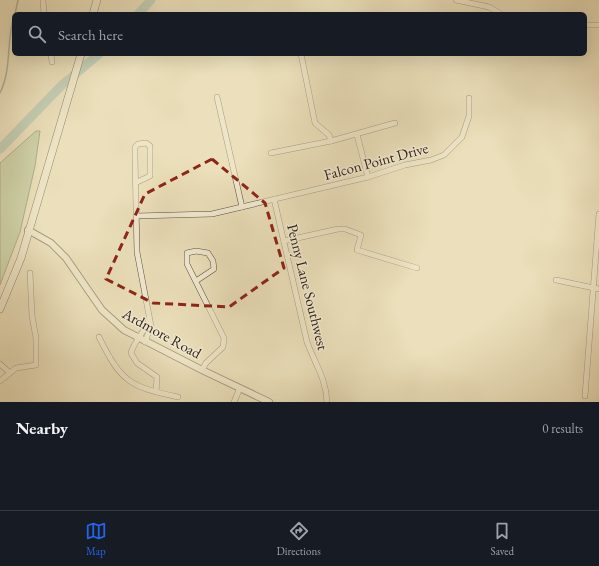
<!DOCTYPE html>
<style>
body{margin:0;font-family:"EB Garamond",serif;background:#242831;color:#f1f3f6}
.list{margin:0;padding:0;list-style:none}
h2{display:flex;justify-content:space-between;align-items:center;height:52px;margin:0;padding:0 16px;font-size:17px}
h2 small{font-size:13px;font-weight:400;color:#9ea1a6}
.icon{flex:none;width:22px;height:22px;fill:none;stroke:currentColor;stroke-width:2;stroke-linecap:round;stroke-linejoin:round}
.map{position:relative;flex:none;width:599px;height:402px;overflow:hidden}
.search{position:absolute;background:#171b24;box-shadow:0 4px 16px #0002;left:12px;right:12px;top:12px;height:44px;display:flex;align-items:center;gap:10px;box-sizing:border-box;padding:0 14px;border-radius:6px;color:#9ea1a6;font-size:15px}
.sheet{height:108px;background:#171b24}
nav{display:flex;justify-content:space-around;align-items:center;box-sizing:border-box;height:56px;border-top:1px solid #363941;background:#171b24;font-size:11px;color:#9ea1a6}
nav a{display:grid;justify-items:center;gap:2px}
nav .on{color:#2563eb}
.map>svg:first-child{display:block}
.green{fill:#b0c396;stroke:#6e7056}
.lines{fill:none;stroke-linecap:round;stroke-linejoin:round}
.stream{stroke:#6c7d72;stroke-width:1.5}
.river{stroke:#98bdaf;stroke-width:9}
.minor-casing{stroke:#5b4e3f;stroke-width:6}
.tertiary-casing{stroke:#5b4e3f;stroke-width:8}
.secondary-casing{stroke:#2b1d16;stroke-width:8}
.minor{stroke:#f2ebd3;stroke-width:5}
.tertiary{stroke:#f2ebd3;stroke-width:6}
.secondary{stroke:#f2ebd3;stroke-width:7}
.marked{fill:none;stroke:#8f2418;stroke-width:3;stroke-dasharray:8 5;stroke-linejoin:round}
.labels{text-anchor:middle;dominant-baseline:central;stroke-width:3;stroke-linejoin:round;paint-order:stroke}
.street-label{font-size:15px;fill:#2b1d16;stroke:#f2ebd3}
</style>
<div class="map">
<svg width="599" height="402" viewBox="0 0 599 402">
<rect width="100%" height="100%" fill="#ebe0bb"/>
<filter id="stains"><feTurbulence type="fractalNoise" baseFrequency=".005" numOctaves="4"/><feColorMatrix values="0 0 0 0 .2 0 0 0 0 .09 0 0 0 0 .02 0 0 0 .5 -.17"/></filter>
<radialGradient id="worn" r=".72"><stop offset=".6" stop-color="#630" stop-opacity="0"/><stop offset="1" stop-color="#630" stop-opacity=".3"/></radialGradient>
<polygon class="green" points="36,131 40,131 35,166 20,232 0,285 0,163"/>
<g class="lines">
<g class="stream">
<polyline points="15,14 18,0"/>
<path d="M0,93C12,69 6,42 14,16"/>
</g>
<g class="river">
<polyline points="138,14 151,0"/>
<polyline points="0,149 61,86 99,54"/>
</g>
<defs>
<g id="minor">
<polyline points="43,0 44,14"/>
<polyline points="456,0 489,7 501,14"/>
<polyline points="585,25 599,25"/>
<polyline points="51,54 52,62"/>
<polyline points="301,54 315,123 329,135 331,141"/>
<polyline points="217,97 242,207"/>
<polyline points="357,135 368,177"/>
<polyline points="271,153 331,141 395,123"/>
<polyline points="135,183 150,176 150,146 146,143 138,144 135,147 135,158 137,252 151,326 145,342"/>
<path d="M274,199L307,342C315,364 326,378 327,402"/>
<polyline points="136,216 212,214 368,177 405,165 431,160 444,155 462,137 469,116 469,98"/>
<polyline points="284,241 338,229 345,229 361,235 357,250 417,268"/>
<polyline points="556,280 599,289"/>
<polyline points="196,281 214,269 213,261 208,253 196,251 187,253 187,264 224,338 223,347 206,363 202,370"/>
<path d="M149,319C145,332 134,341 131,353L137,363L157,377L156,392"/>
<path d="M99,337C121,382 130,387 178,397"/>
<polyline points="0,364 10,373"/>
<polyline points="0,381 16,368 36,365 36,338 32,316 30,273"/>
<polyline points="585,396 599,214"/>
<polyline points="234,402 240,388"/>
</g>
<polyline id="tertiary" points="28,230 51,243 66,258 102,310 124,330 202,370 269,402"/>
<g id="secondary">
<polyline points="93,14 97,0"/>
<polyline points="0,309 21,258 81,54"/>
</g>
</defs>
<use href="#minor" class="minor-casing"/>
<use href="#tertiary" class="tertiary-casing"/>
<use href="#secondary" class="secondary-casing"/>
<use href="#minor" class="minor"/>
<use href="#tertiary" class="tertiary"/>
<use href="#secondary" class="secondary"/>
</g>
<path d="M0 0H599V402H0ZM212,159L265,203L284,268L229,307L153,303L106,279L145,194Z" fill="#ebe0bb" fill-opacity=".55" fill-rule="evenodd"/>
<path class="marked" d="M212,159L265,203L284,268L229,307L153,303L106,279L145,194Z"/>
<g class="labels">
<g class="street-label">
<text transform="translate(376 161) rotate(-15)">Falcon Point Drive</text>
<text transform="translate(308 287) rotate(76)">Penny Lane Southwest</text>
<text transform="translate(162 333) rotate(29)">Ardmore Road</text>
</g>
</g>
<rect width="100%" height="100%" filter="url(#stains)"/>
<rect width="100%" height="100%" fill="url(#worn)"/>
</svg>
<div class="search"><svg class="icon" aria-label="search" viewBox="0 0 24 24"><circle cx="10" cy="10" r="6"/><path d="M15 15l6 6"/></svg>Search here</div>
</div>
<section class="sheet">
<h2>Nearby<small>0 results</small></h2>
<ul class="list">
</ul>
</section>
<nav>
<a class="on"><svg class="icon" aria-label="map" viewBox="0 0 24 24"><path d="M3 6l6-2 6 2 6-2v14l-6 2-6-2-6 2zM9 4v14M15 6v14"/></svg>Map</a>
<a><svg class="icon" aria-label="directions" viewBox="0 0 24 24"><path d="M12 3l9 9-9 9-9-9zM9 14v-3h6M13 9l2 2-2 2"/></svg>Directions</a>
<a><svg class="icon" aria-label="saved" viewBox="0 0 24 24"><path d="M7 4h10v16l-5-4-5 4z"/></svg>Saved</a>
</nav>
